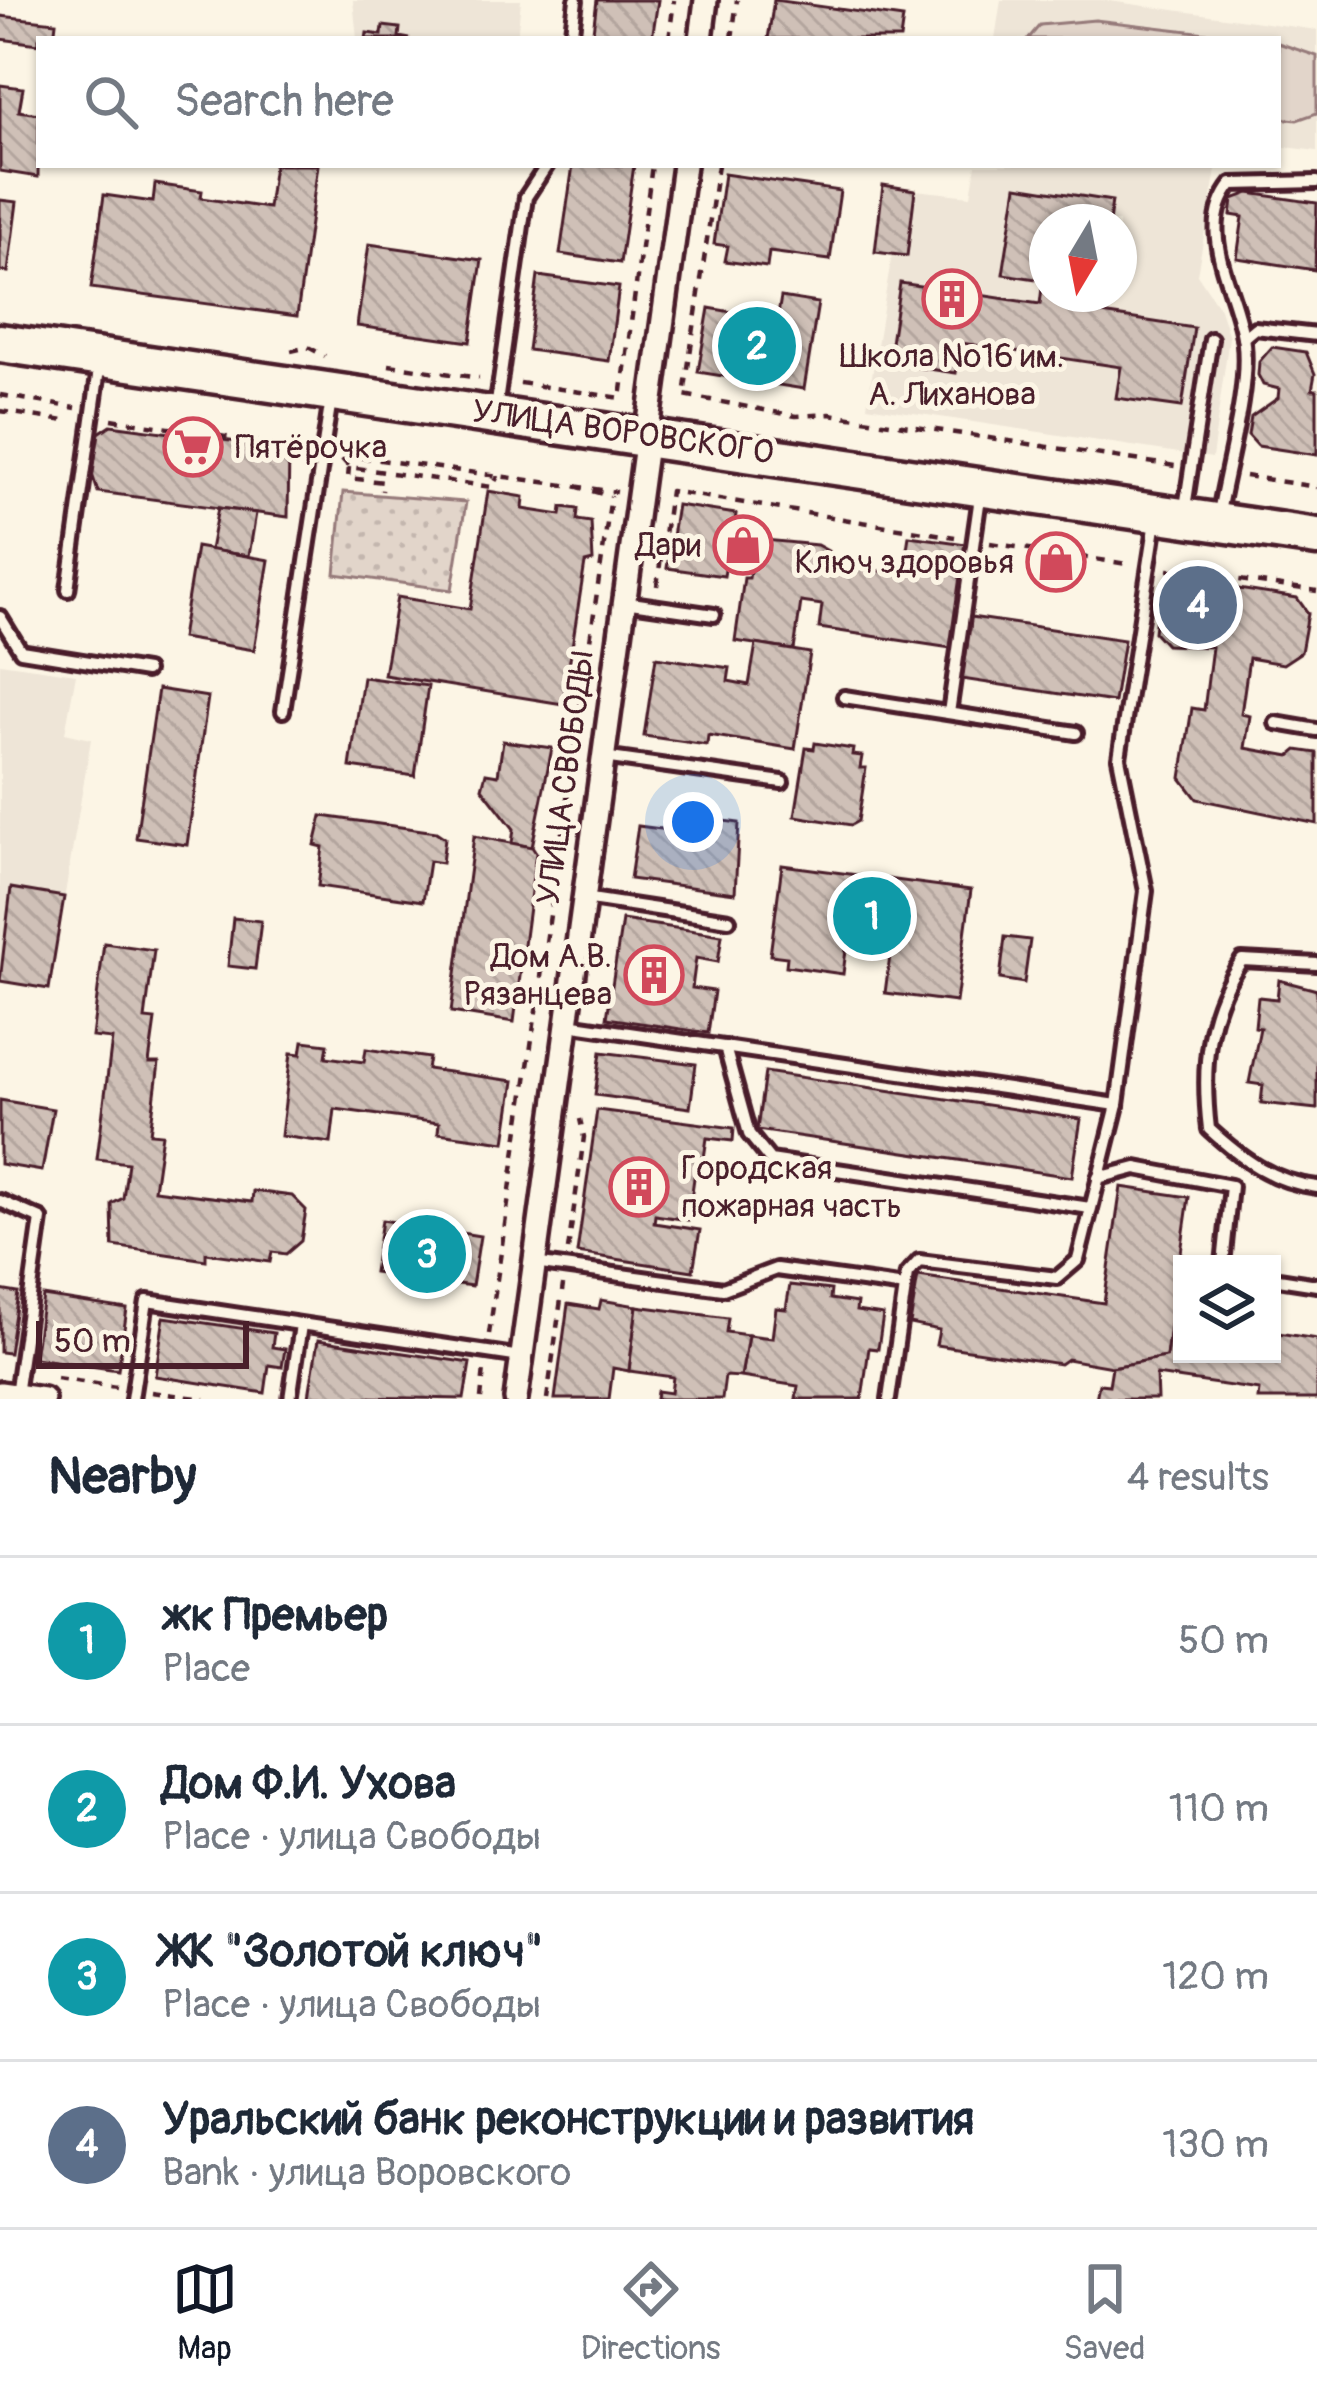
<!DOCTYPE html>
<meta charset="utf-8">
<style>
body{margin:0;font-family:Pangolin,sans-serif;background:#f6f6f7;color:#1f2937}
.controls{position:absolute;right:36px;bottom:36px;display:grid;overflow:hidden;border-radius:0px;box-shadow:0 3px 9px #0004}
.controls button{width:108px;height:108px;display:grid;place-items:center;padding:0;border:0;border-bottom:3px solid #e0e1e3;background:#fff;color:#1f2937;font:60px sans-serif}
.compass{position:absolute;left:1029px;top:204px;width:108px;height:108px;border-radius:50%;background:#fff;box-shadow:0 3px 9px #0004;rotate:190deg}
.scale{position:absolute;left:36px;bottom:30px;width:213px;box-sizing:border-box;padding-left:12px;border:6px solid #4a1f2b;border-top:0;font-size:33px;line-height:42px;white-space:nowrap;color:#4a1f2b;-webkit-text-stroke:9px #fcf5e5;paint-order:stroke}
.you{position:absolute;left:693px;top:822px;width:42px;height:42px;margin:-30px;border:9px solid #fff;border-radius:50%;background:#1a73e8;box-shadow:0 0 0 18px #1a73e833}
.badge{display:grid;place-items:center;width:78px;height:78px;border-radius:50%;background:#111827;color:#fff;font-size:39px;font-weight:700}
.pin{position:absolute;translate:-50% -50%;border:6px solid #fff;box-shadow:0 3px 12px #0006}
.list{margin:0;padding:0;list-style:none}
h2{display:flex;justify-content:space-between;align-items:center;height:156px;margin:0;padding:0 48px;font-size:51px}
h2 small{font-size:39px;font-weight:400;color:#747a83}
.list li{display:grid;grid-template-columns:78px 1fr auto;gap:36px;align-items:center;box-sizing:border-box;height:168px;padding:0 48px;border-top:3px solid #e0e1e3}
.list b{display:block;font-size:45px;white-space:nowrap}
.list p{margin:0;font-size:39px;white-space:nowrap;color:#747a83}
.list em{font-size:39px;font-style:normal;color:#747a83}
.icon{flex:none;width:66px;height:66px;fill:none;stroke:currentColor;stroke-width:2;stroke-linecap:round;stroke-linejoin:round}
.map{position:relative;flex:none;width:1317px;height:1399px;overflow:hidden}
.search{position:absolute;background:#fff;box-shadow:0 3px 9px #0004;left:36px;right:36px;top:36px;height:132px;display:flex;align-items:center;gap:30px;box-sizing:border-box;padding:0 42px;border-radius:0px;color:#747a83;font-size:45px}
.sheet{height:828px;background:#fff}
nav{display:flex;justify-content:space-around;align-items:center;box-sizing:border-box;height:168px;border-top:3px solid #e0e1e3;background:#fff;font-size:33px;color:#747a83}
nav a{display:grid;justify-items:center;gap:6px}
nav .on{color:#111827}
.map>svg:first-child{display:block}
.built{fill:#eee5d7;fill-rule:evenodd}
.grass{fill:url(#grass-dots);stroke:#967a7a;stroke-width:3}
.garden{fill:#e2d5ca;stroke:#967a7a;stroke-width:3}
.building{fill:url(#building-back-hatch);stroke:#4a1f2b;stroke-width:3}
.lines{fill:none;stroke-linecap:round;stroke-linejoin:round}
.lane-casing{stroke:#4a1f2b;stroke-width:20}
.street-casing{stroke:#4a1f2b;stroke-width:30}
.primary-casing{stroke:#4a1f2b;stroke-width:45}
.path{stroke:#4a1f2b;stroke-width:4.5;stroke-dasharray:9 9;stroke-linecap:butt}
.lane{stroke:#fcf5e5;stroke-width:10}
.street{stroke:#fcf5e5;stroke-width:21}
.primary{stroke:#fcf5e5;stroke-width:36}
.labels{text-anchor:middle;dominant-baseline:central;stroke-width:10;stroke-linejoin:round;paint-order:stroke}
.poi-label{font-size:33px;fill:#4a1f2b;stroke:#fcf5e5;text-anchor:end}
.street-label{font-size:33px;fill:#4a1f2b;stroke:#fcf5e5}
</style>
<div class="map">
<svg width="1317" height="1399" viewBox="0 0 1317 1399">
<defs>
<pattern id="grass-dots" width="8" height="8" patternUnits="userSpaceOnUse" patternTransform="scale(3)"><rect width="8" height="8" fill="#e2d5ca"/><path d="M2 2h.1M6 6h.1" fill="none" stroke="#c3b6ae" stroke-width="1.8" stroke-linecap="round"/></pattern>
<pattern id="building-back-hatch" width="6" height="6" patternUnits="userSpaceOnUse" patternTransform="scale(3)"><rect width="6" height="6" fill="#cfc0b7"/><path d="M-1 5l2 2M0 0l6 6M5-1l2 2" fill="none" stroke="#b3a59e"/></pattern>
</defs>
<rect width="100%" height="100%" fill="#fcf5e5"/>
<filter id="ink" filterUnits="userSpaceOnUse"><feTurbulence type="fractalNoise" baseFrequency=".00833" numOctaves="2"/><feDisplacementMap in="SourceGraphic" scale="24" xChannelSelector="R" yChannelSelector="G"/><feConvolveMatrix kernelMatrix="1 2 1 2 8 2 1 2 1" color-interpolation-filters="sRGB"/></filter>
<g filter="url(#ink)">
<g class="built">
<polygon points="353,0 521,0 517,39 357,39"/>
<polygon points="1001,0 1102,0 1317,30 1317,151 1278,146 1278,39 995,39"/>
<path d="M976,165H1217L1197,274L1220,309L1229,337L1212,458L867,406L892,254L907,255L915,190L971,196ZM1047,222H1119V294H1047Z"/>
<polygon points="0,663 76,674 65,733 91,739 49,989 0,981"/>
</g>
<polygon class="grass" points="343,492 466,502 452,590 335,574"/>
<g class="garden">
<polygon points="1095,20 1257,39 1028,39 1040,25"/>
<polygon points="1278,43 1317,56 1317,113 1297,120 1278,118"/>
</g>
<g class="building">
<polygon points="597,0 658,0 652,39 592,39"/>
<polygon points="774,0 903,18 900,39 768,39"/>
<polygon points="0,16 56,22 54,39 39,39 39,44 0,39"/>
<polygon points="383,26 400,28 399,37 410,39 366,39 367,33 382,35"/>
<polygon points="0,85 23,88 19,111 39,114 38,177 0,171"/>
<polygon points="274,165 318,165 297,316 91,288 104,195 153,202 155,184 202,191 201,198 268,208"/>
<polygon points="573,165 634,165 620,263 560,254"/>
<polygon points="724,174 840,191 830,260 769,252 767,267 725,261 728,246 714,244"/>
<polygon points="883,185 915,190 907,256 875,252"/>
<polygon points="1017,186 1112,201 1109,222 1047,222 1047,294 1072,294 1069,309 1194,328 1182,407 1116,398 1121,367 961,343 956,373 888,363 900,283 1040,304 1043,280 1003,274"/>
<polygon points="1249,193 1317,203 1315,270 1237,258 1243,217 1231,215 1233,199"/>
<polygon points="0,200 17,202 8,272 0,271"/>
<polygon points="369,244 482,260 470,342 357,326"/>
<polygon points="538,276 619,287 609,361 528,350"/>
<polygon points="781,297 818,303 804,389 698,372 709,308 777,320"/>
<polygon points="1272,347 1306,352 1315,374 1312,390 1317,390 1317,455 1258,446 1248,435 1251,417 1278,398 1279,389 1263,385 1258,375 1259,362"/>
<polygon points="111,425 289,449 288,517 98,492 92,474 99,433"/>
<polygon points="488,491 524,497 523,509 561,515 562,507 578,509 577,520 591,522 593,561 585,563 563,704 384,675 397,597 470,609"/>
<polygon points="677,505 736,514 733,537 817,545 828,551 826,563 903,574 909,536 966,544 951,648 819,628 822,605 801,602 794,650 735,641 744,578 749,578 751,567 726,564 724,576 667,568"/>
<polygon points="218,508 256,513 249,556 210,550"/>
<polygon points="196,547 269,560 254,650 181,638"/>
<polygon points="1174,579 1297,598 1308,613 1301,652 1283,664 1249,658 1241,714 1250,716 1245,748 1290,756 1297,750 1317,753 1317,824 1197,799 1181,778 1192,708 1204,710 1212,647 1166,645 1154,632 1159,592"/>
<polygon points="971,617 1124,640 1114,702 962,679 967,645 952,643 954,626 970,629"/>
<polygon points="756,644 810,653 795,749 708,735 707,745 644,736 656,657 730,668 728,681 749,685"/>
<polygon points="363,677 428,686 415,776 350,767"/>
<polygon points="158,689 208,697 187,845 136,838"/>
<polygon points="503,741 552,748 532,847 512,843 514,829 482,788 486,773 498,775"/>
<polygon points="815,743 853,749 852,755 862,756 860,768 866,768 858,821 851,825 795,816 806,748 814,749"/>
<polygon points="322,816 436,832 445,838 442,863 429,861 423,901 318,886 323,847 315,845"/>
<polygon points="694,817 739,823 735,893 630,879 638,826 692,833"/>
<polygon points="474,836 532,847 536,853 514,1022 451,1012"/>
<polygon points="782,865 971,890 956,1002 885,993 891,948 847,942 843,974 786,966 787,957 770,955"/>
<polygon points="11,888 64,897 49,989 0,981"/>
<polygon points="233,918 261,921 255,969 228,966"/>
<polygon points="622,920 722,935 718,962 696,958 692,988 714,991 708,1033 607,1018"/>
<polygon points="1005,937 1030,940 1024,983 1000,979"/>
<polygon points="104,943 154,950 145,1019 155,1020 149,1063 159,1063 150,1133 162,1134 154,1190 252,1202 253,1191 292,1196 306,1210 301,1241 286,1254 272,1252 270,1262 206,1253 206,1260 113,1246 112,1204 123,1198 128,1163 97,1159 112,1039 92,1037"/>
<polygon points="1279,980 1317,990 1317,1109 1261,1103 1263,1085 1249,1083 1260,1028 1255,1027 1258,997 1277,999"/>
<polygon points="303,1041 328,1044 326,1057 364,1062 366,1049 429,1058 427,1069 514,1081 505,1142 438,1133 439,1123 335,1109 331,1143 281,1136 291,1053 301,1054"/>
<polygon points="601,1052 696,1064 690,1108 595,1095"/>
<polygon points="765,1072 1081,1119 1072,1177 757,1130"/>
<polygon points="0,1100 53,1109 42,1171 0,1164"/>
<polygon points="597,1110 734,1128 733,1141 707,1138 704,1158 697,1157 688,1220 655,1215 654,1223 700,1230 693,1271 577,1253"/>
<polygon points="1121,1187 1189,1197 1166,1357 1112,1367 1067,1359 1060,1364 936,1345 939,1330 910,1324 918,1276 1104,1303"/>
<polygon points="382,1220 480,1236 472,1286 374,1272"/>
<polygon points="790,1285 831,1290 830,1299 857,1303 856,1311 883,1315 878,1349 869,1348 862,1399 796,1399 798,1386 741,1377 748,1335 772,1338 776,1308 786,1309"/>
<polygon points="0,1290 18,1293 9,1353 0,1352"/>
<polygon points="43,1296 127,1309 118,1370 34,1358"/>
<polygon points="601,1300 637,1306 629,1371 613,1368 609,1399 555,1399 568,1304 599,1309"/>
<polygon points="637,1306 728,1318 726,1332 748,1335 741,1377 725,1376 722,1399 656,1399 657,1391 671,1393 673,1377 629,1371"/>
<polygon points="164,1317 274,1333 272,1347 285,1349 282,1367 269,1365 265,1393 155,1376"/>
<polygon points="1171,1318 1182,1319 1182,1354 1272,1354 1272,1332 1317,1339 1317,1399 1258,1399 1259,1390 1156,1375 1157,1399 1096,1399 1099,1384 1109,1385 1112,1367 1166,1357"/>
<polygon points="318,1340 470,1363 464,1399 309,1396"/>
</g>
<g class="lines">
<defs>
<g id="lane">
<polyline points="571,39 576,0"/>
<polyline points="1243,338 1255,328 1317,335"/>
<polyline points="496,410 526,197 547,165"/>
<polyline points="1184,514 1211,339"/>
<path d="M1218,519C1226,468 1249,394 1244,344C1239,293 1193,232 1232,184L1317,182"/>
<polyline points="68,590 100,362"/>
<polyline points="624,602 714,615"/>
<polyline points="0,617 21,651 146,671"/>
<polyline points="844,697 1076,733"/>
<polyline points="283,711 331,399"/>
<polyline points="949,713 980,497"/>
<polyline points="1276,723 1317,730"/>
<polyline points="603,757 782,782"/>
<polyline points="584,898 729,920"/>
<path d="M1317,964L1242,960C1206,1010 1202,1068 1209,1129C1242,1159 1272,1182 1317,1187"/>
<polyline points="568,1024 1117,1105"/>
<polyline points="725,1047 749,1134 770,1160 1090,1208"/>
<polyline points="1098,1178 1136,1168 1231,1186 1223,1264"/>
<polyline points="0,1201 41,1219 16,1395"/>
<polyline points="534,1263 723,1289 776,1269 905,1287"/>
<polyline points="1272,1278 1317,1285"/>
<polyline points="132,1399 147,1301 521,1357"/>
<polyline points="290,1399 301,1325"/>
<polyline points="889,1399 907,1274 919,1261 1057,1278 1078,1260 1117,1105 1146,891 1119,758 1156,521"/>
</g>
<g id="street">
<polyline points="701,39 706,0"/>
<polyline points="0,1393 43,1399"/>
<polyline points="516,1399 684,165"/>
</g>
<polyline id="primary" points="0,343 1317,537"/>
</defs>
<use href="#lane" class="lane-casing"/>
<use href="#street" class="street-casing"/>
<use href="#primary" class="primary-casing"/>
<g class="path">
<polyline points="669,39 674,0"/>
<polyline points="732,39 737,0"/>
<polyline points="718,165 684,395 796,416 830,414 1175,466"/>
<polyline points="291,351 308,347 325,356"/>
<polyline points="389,365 479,378"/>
<polyline points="520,383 621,398 652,165"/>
<polyline points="0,395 76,408"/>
<polyline points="0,411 71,422"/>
<polyline points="112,419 302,449"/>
<polyline points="343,455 617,492"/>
<polyline points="342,459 349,467 492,487 498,476"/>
<polyline points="349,467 348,478 383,482 382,491"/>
<polyline points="1245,476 1317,487"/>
<polyline points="575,486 609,496"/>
<polyline points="990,543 1127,564"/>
<polyline points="1168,570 1317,591"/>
<polyline points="657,586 670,491 955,537"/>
<polyline points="568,1250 584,1137 580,1119"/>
<polyline points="489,1334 611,496"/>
<polyline points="56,1378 116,1387"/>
<polyline points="151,1392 205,1399"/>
<polyline points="481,1399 484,1369"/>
<polyline points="547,1399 563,1285"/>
</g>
<use href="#lane" class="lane"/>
<use href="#street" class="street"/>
<use href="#primary" class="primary"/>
</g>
</g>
<defs>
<symbol id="building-ring" viewBox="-11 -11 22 22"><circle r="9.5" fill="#fcf5e5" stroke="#d1495b" stroke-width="1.5"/><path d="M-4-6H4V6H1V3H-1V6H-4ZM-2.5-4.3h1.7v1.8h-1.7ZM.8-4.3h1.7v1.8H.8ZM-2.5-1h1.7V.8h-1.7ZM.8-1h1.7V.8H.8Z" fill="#d1495b"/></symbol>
<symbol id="supermarket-ring" viewBox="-11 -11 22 22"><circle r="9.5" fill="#fcf5e5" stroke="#d1495b" stroke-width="1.5"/><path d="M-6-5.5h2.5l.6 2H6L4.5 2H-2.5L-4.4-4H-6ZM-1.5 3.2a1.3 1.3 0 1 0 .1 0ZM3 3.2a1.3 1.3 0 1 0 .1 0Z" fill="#d1495b"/></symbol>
<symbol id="shop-ring" viewBox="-11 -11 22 22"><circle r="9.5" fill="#fcf5e5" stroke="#d1495b" stroke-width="1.5"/><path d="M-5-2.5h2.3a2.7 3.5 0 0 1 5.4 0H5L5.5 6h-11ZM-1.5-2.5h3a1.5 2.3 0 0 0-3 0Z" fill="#d1495b"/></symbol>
</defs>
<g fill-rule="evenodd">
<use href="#building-ring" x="919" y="266" width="66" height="66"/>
<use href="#supermarket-ring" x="160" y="414" width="66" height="66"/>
<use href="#shop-ring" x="710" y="512" width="66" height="66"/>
<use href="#shop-ring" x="1023" y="529" width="66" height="66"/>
<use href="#building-ring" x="621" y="942" width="66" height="66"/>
<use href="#building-ring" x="606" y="1154" width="66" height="66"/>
</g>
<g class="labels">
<g class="poi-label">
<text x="952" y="356" text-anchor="middle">Школа №16 им.<tspan x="952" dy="38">А. Лиханова</tspan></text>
<text x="235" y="447" text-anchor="start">Пятёрочка</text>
<text x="701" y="545">Дари</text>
<text x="1014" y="562">Ключ здоровья</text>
<text x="612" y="956">Дом А.В.<tspan x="612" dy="38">Рязанцева</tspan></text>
<text x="681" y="1168" text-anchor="start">Городская<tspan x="681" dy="38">пожарная часть</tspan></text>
</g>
<g class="street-label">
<text transform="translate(623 432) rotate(8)">УЛИЦА ВОРОВСКОГО</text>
<text transform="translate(566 778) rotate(-82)">УЛИЦА СВОБОДЫ</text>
</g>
</g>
</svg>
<div class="controls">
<button><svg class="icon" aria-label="layers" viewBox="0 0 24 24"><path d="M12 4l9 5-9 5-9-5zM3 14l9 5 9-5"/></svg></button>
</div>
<svg class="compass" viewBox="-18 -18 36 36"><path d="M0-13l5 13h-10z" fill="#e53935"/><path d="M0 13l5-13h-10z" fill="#747a83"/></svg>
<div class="scale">50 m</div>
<div class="you"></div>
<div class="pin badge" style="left:872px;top:916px;background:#0f9aa8">1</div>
<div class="pin badge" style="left:757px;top:346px;background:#0f9aa8">2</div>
<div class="pin badge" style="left:427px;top:1254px;background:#0f9aa8">3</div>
<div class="pin badge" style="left:1198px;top:605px;background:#5c6f8a">4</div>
<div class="search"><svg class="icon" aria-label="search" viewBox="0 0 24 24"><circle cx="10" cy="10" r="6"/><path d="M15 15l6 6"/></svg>Search here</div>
</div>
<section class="sheet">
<h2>Nearby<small>4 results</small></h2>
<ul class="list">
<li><span class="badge" style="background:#0f9aa8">1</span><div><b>жк Премьер</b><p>Place</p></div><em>50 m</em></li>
<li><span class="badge" style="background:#0f9aa8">2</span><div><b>Дом Ф.И. Ухова</b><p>Place · улица Свободы</p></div><em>110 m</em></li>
<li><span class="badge" style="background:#0f9aa8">3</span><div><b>ЖК &quot;Золотой ключ&quot;</b><p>Place · улица Свободы</p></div><em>120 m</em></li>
<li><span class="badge" style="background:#5c6f8a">4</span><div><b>Уральский банк реконструкции и развития</b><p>Bank · улица Воровского</p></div><em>130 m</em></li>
</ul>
</section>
<nav>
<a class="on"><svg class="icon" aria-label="map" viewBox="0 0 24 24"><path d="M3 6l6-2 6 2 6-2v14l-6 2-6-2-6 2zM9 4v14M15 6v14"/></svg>Map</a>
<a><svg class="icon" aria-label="directions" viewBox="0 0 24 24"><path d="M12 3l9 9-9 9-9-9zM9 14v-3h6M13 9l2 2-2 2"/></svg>Directions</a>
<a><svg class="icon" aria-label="saved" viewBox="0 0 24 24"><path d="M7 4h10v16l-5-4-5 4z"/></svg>Saved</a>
</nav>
